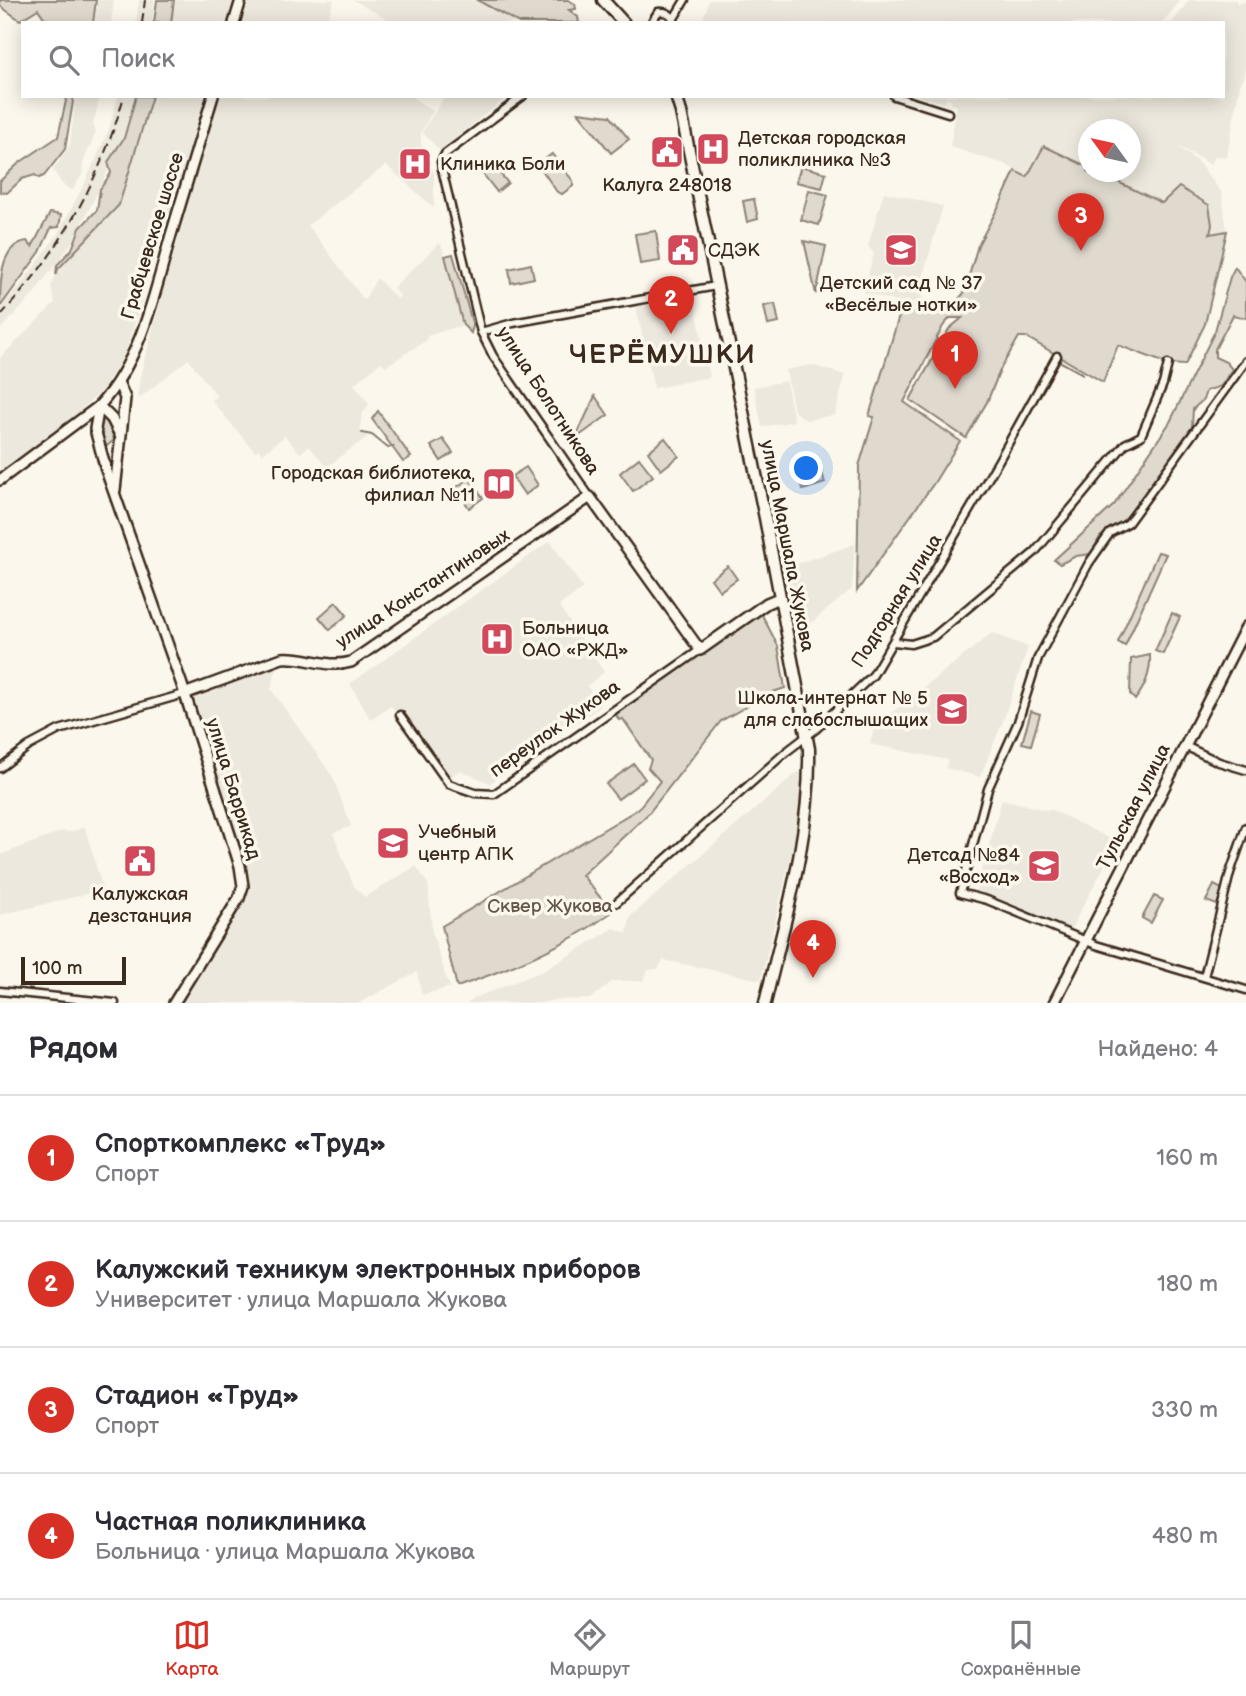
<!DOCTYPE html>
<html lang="ru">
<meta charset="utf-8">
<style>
body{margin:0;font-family:"Balsamiq Sans",sans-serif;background:#f2f2f3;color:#2b2b33}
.compass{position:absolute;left:1078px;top:119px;width:63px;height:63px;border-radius:50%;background:#fff;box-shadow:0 4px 18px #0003;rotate:303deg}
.scale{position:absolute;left:21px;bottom:18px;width:105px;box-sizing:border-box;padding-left:7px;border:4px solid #3b2a1e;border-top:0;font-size:19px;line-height:24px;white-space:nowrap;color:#3b2a1e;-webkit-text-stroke:5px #fbf7ec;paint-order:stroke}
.you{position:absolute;left:807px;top:469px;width:24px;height:24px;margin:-18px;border:5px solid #fff;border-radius:50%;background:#1a73e8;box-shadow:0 0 0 10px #1a73e833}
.badge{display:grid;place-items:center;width:46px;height:46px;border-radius:50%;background:#d93025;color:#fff;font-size:23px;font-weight:700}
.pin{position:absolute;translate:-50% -58px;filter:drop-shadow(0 2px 4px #0008)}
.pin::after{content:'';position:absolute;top:37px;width:24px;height:21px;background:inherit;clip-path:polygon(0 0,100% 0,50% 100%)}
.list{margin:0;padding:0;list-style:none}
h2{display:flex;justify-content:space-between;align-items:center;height:91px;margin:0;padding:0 28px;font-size:30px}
h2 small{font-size:23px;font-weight:400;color:#7c7c81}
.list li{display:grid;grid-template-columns:46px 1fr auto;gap:21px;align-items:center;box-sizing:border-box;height:126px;padding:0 28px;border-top:2px solid #e1e1e2}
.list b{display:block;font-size:26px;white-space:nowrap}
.list p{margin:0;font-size:23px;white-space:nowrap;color:#7c7c81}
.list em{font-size:23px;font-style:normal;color:#7c7c81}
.icon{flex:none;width:38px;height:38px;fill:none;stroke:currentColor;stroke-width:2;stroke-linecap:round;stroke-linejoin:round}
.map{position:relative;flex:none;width:1246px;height:1003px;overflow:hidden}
.search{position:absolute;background:#fff;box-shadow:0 4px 18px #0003;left:21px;right:21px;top:21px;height:77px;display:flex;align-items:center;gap:18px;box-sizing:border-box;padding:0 24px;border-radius:0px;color:#7c7c81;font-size:26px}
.sheet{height:595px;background:#fff}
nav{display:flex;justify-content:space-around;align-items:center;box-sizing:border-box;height:98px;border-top:2px solid #e1e1e2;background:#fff;font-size:19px;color:#7c7c81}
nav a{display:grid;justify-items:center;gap:4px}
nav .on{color:#d93025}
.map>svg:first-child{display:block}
.built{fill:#ede8dd}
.green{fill:#dfd9ce;stroke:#8d8276;stroke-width:2}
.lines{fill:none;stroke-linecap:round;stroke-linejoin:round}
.stream{stroke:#85796d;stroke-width:2}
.street-casing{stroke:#3b2a1e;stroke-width:11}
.secondary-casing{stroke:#3b2a1e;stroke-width:14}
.primary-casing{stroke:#3b2a1e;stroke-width:15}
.street{stroke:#fbf7ec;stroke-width:6}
.secondary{stroke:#fbf7ec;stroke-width:9}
.primary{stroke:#fbf7ec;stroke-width:10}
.rail{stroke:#3b2a1e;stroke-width:2;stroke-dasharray:10 5;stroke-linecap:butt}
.labels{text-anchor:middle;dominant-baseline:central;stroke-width:7;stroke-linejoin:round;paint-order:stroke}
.poi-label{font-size:19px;fill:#3b2a1e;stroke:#fbf7ec;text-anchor:start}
.street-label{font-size:19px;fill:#3b2a1e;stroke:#fbf7ec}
.park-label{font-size:19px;fill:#64564a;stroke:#fbf7ec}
.district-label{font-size:26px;font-weight:bold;letter-spacing:2px;fill:#3b2a1e;stroke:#fbf7ec}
</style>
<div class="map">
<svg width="1246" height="1003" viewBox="0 0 1246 1003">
<rect width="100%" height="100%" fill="#fbf7ec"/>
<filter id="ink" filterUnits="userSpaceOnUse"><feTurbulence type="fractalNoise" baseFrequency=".0143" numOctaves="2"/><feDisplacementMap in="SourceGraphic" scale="14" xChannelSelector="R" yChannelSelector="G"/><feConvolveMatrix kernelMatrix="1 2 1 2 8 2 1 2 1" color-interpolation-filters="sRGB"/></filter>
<g filter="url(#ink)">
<g class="built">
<polygon points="98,0 114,0 111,23 94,23"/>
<polygon points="139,0 154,0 152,23 136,23"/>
<polygon points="176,0 233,0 227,23 170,23"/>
<polygon points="249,0 334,0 326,23 242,23"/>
<polygon points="353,0 555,0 579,15 581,23 395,23"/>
<polygon points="709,0 1181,0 1162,23 702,23"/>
<polygon points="1189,0 1236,0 1237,3 1246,2 1246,64 1243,79 1241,79 1227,157 1215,156 1211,165 1176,145 1198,162 1222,193 1227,231 1210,235 1162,203 1097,172 1130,172 1130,130 1088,130 1088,167 1044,146 1027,177 1005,164 950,147 957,106 951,104 952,99 947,98 945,103 918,96 1223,96 1223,23 1172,23"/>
<polygon points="76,96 100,96 93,124 96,132 83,163 82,175 72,191 62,184 53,170 70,145"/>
<polygon points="118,96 134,96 124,134 99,190 71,244 32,296 0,330 0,307 20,286 57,235 85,183 109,129"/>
<polygon points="150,96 206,96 124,357 101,392 72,418 0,471 0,358 55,303 51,287 58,269 105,221"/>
<polygon points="219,96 410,96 433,111 421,132 421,146 426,153 434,174 434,208 386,165 308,225 364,300 377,278 397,299 400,296 393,288 439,243 442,246 463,325 427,336 427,340 386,366 381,362 354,384 369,404 362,414 360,429 367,437 327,467 309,446 300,453 285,436 262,454 258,449 255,452 211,400 217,396 188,359 137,400 140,376 166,280"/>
<polygon points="445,96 508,96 440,151 422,132"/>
<polygon points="884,192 943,206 924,272 922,301 904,304 863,292 874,254 868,246"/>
<polygon points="693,296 710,377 654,388 636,307"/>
<polygon points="811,365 845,375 835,415 806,420 794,411 786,370"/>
<polygon points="786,381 794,421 762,427 754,387"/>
<polygon points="550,541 583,588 559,606 604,672 587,686 601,706 490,783 459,770 445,782 391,706 371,720 350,684"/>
<polygon points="855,544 852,589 792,639 779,570"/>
<polygon points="992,633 1028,647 1003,721 980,777 946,768 948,760 870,744 874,727"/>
<polygon points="279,661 271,689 333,777 351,826 333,833 354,886 365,897 416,866 428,884 432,931 447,981 451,987 422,995 417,972 359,1003 178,1003 236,912 246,889 190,699 191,696 261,671"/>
<polygon points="798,772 804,774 798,826 761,980 663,960 658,969 648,970 643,981 613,981 590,999 554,1000 541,1003 467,1003 479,996 543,971 614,928 627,933 630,917"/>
<polygon points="1002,799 1046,810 1052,810 1117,842 1071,929 976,891"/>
<polygon points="85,827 103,890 0,915 0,855 63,831 70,832"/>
</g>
<g class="green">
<polygon points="0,0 96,0 93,23 48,23 38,9 20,20 0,6"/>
<polygon points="157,0 174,0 171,23 154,23"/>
<polygon points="477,0 568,0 575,4 576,9 569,10 578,17 579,23 519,23"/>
<polygon points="67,96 74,96 65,149 44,176 39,178 35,175 22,179 7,193 0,192 0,181 19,163 58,137"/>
<polygon points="136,96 152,96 119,205 58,269 56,275 57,265 72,249 80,228 97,210 100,189 111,173 108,162 124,138"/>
<polygon points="578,112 610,116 629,139 611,153"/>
<polygon points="1044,146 1088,167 1088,172 1097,172 1162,203 1179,187 1209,205 1212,225 1210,234 1227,231 1205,324 1185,365 1168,364 1118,345 1103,382 1026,337 1019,337 1001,368 987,402 966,438 910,400 949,329 962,318 950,318 943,326 904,402 960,441 934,483 857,591 859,466 874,417 869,416 902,306 950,309 964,293 978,245 1001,202 1015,171 1027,177"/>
<polygon points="552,154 573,181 573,186 562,194 557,192 540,167 540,163"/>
<polygon points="494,166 508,183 497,192 483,174"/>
<polygon points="801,166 826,173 822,188 796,182"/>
<polygon points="809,190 828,195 819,225 801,220"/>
<polygon points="754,199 758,219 747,222 743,201"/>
<path d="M50,213L61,215L59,227L51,228L40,252L0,307C0,282 0,245 27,241L32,247Z"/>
<polygon points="656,231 660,261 640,264 635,234"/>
<polygon points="804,241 826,246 816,294"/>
<polygon points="453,254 473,326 471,333 463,325 445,256"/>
<polygon points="531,264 534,278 511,283 509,269"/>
<polygon points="1235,267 1246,282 1246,318 1233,315 1215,349 1215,357 1226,362 1232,369 1221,386 1206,391 1203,400 1193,409 1192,427 1143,496 1123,521 1100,537 1091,554 1076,556 1060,564 1054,560 1114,505 1170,422 1215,331 1230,277"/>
<polygon points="775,304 779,323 768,325 764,306"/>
<polygon points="595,396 608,415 575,439"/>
<polygon points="378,411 411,457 403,462 372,419"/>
<polygon points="104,418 109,422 114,440 107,446 105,444 99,428 100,421"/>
<polygon points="665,438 679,456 661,470 648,452"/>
<polygon points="443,439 453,453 441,461 431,446"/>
<polygon points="639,458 653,476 633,491 620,473"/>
<polygon points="820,465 825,483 803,490 798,471"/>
<polygon points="526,467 538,485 525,495 512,476"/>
<polygon points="469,478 483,498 469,508 456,488"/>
<polygon points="1158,552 1166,554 1125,646 1118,642"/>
<polygon points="728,566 737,579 720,591 711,579"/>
<polygon points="336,602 347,615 330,630 319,617"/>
<path d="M760,611L778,646L785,688L770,693L721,721L648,814L582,875L612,912C566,946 511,968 457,987L442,926L638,809L660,781L648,768L651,760L623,719L619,720L615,713Z"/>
<polygon points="1172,613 1180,617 1163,654 1155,651"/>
<path d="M1150,655C1151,672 1145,687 1135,700L1130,694L1131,659Z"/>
<polygon points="1031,711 1040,714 1031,745 1022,743"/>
<polygon points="634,764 645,779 618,799 606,784"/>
<polygon points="1214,885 1222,889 1217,905 1206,901"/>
<polygon points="1154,896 1163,900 1151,923 1142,918"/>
</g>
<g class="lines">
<g class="stream">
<polyline points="1061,362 1083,374"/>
<polyline points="362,433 372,435 388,448 394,446"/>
</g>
<defs>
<g id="street">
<polyline points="673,20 685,0"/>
<path d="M651,23L658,12C666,11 673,14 674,23"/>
<polyline points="523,96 445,154 441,162 442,169 481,332 493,356 590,497"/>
<polyline points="894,96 948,113"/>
<polyline points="481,332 513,323 716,286"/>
<polyline points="1246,361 1128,523 1110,533 1089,563 1038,658 1018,722 988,789 960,893 987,900 1096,945 1246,990"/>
<polyline points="894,642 911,644 933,637 1035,552 1125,444 1141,436 1163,384 1168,364"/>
<polyline points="400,715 449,784 475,793 494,794 700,650"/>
<polyline points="1185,746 1219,762 1246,770"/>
<polyline points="0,768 29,746 59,730 184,694"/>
<polyline points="616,903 786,752 816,729 873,675 999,460 1057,356"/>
<polyline points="1204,977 1230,873 1246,827"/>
<polyline points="0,991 115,1003"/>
</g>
<g id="secondary">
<polyline points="234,23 241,0"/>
<polyline points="99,406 95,429 106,470 182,685 240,866 243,886 239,898 174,1003"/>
<polyline points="99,406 112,419 120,435"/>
<path d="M0,480L99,406C142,358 154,295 171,235C185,189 199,142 213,96"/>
<polyline points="115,490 125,398 118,382"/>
<path d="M184,694L282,658C306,656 327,669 351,662L590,497L700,650L767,603L779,598"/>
<polyline points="1054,1003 1246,627"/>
</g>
<g id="primary">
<polyline points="603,0 624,23"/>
<path d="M676,96L681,112L765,518L809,749C811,835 785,920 765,1003"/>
</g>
</defs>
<use href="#street" class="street-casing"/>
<use href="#secondary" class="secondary-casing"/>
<use href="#primary" class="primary-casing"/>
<use href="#street" class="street"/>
<use href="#secondary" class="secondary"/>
<use href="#primary" class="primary"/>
<g class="rail">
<polyline points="142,23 145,0"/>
<path d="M0,316C59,254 101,179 124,96"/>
</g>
</g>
</g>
<defs>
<symbol id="hospital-square" viewBox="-11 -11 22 22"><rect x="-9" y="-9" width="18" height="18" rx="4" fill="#d1495b" stroke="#fbf7ec"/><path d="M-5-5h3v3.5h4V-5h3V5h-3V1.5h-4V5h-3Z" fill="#fff"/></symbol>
<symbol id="civic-square" viewBox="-11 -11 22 22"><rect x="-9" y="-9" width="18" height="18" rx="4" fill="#d1495b" stroke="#fbf7ec"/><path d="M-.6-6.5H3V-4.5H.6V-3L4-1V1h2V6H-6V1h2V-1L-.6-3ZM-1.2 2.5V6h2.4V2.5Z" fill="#fff"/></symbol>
<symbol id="school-square" viewBox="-11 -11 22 22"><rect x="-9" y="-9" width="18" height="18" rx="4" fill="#d1495b" stroke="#fbf7ec"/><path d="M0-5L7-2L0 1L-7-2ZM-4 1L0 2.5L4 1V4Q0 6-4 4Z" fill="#fff"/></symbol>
<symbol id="library-square" viewBox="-11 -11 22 22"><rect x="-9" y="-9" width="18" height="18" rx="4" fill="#d1495b" stroke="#fbf7ec"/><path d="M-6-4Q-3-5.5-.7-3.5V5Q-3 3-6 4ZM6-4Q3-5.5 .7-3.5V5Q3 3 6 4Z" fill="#fff"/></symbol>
<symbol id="university-square" viewBox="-11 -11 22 22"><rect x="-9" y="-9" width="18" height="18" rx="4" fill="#d1495b" stroke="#fbf7ec"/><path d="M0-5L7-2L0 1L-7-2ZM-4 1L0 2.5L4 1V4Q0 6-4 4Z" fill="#fff"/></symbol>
</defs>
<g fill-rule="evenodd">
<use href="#hospital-square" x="694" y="130" width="38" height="38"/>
<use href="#civic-square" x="648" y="133" width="38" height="38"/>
<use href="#hospital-square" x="396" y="145" width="38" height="38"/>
<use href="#civic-square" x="664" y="231" width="38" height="38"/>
<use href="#school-square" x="882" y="231" width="38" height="38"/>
<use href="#library-square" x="480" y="465" width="38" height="38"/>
<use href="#hospital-square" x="478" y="620" width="38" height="38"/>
<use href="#school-square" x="933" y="690" width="38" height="38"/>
<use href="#university-square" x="374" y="824" width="38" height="38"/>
<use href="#civic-square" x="121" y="842" width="38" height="38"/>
<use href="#school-square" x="1025" y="847" width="38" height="38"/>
</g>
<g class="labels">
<g class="poi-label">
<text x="738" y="138">Детская городская<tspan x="738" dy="22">поликлиника №3</tspan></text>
<text x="440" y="164">Клиника Боли</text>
<text x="667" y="185" text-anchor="middle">Калуга 248018</text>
<text x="708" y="250">СДЭК</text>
<text x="901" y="283" text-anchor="middle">Детский сад № 37<tspan x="901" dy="22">«Весёлые нотки»</tspan></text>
<text x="475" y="473" text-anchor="end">Городская библиотека,<tspan x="475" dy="22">филиал №11</tspan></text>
<text x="522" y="628">Больница<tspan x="522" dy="22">ОАО «РЖД»</tspan></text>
<text x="928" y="698" text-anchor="end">Школа-интернат № 5<tspan x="928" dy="22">для слабослышащих</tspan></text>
<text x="418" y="832">Учебный<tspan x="418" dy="22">центр АПК</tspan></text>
<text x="1020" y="855" text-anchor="end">Детсад №84<tspan x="1020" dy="22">«Восход»</tspan></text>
<text x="140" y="894" text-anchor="middle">Калужская<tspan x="140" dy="22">дезстанция</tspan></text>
</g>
<g class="street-label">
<text transform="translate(153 236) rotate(-73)">Грабцевское шоссе</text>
<text transform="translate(548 401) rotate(57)">улица Болотникова</text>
<text transform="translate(787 546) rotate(79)">улица Маршала Жукова</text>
<text transform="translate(423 589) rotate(-33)">улица Константиновых</text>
<text transform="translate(897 601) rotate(-58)">Подгорная улица</text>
<text transform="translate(555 729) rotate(-35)">переулок Жукова</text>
<text transform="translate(233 789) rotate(73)">улица Баррикад</text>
<text transform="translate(1134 807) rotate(-63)">Тульская улица</text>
</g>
<g class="park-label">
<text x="550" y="906">Сквер Жукова</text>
</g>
<g class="district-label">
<text x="663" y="355">ЧЕРЁМУШКИ</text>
</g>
</g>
</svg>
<svg class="compass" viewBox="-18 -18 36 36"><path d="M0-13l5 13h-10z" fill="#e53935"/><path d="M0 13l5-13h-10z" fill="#7c7c81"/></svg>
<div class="scale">100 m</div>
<div class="you"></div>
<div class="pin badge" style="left:955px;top:389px">1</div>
<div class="pin badge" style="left:671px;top:334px">2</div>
<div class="pin badge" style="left:1081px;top:251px">3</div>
<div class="pin badge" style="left:813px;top:978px">4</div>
<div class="search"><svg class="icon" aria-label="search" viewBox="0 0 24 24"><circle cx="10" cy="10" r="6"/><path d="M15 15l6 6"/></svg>Поиск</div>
</div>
<section class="sheet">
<h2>Рядом<small>Найдено: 4</small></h2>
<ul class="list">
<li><span class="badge">1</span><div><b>Спорткомплекс «Труд»</b><p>Спорт</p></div><em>160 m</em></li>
<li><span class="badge">2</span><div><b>Калужский техникум электронных приборов</b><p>Университет · улица Маршала Жукова</p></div><em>180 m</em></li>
<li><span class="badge">3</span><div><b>Стадион «Труд»</b><p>Спорт</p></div><em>330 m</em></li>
<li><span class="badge">4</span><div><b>Частная поликлиника</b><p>Больница · улица Маршала Жукова</p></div><em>480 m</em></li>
</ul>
</section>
<nav>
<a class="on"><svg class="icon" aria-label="map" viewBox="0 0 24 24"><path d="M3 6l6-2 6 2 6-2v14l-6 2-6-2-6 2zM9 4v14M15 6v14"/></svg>Карта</a>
<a><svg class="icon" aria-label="directions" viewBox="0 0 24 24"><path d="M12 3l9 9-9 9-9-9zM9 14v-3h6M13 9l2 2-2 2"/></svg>Маршрут</a>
<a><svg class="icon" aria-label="saved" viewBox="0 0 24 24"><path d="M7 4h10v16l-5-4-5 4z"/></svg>Сохранённые</a>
</nav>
